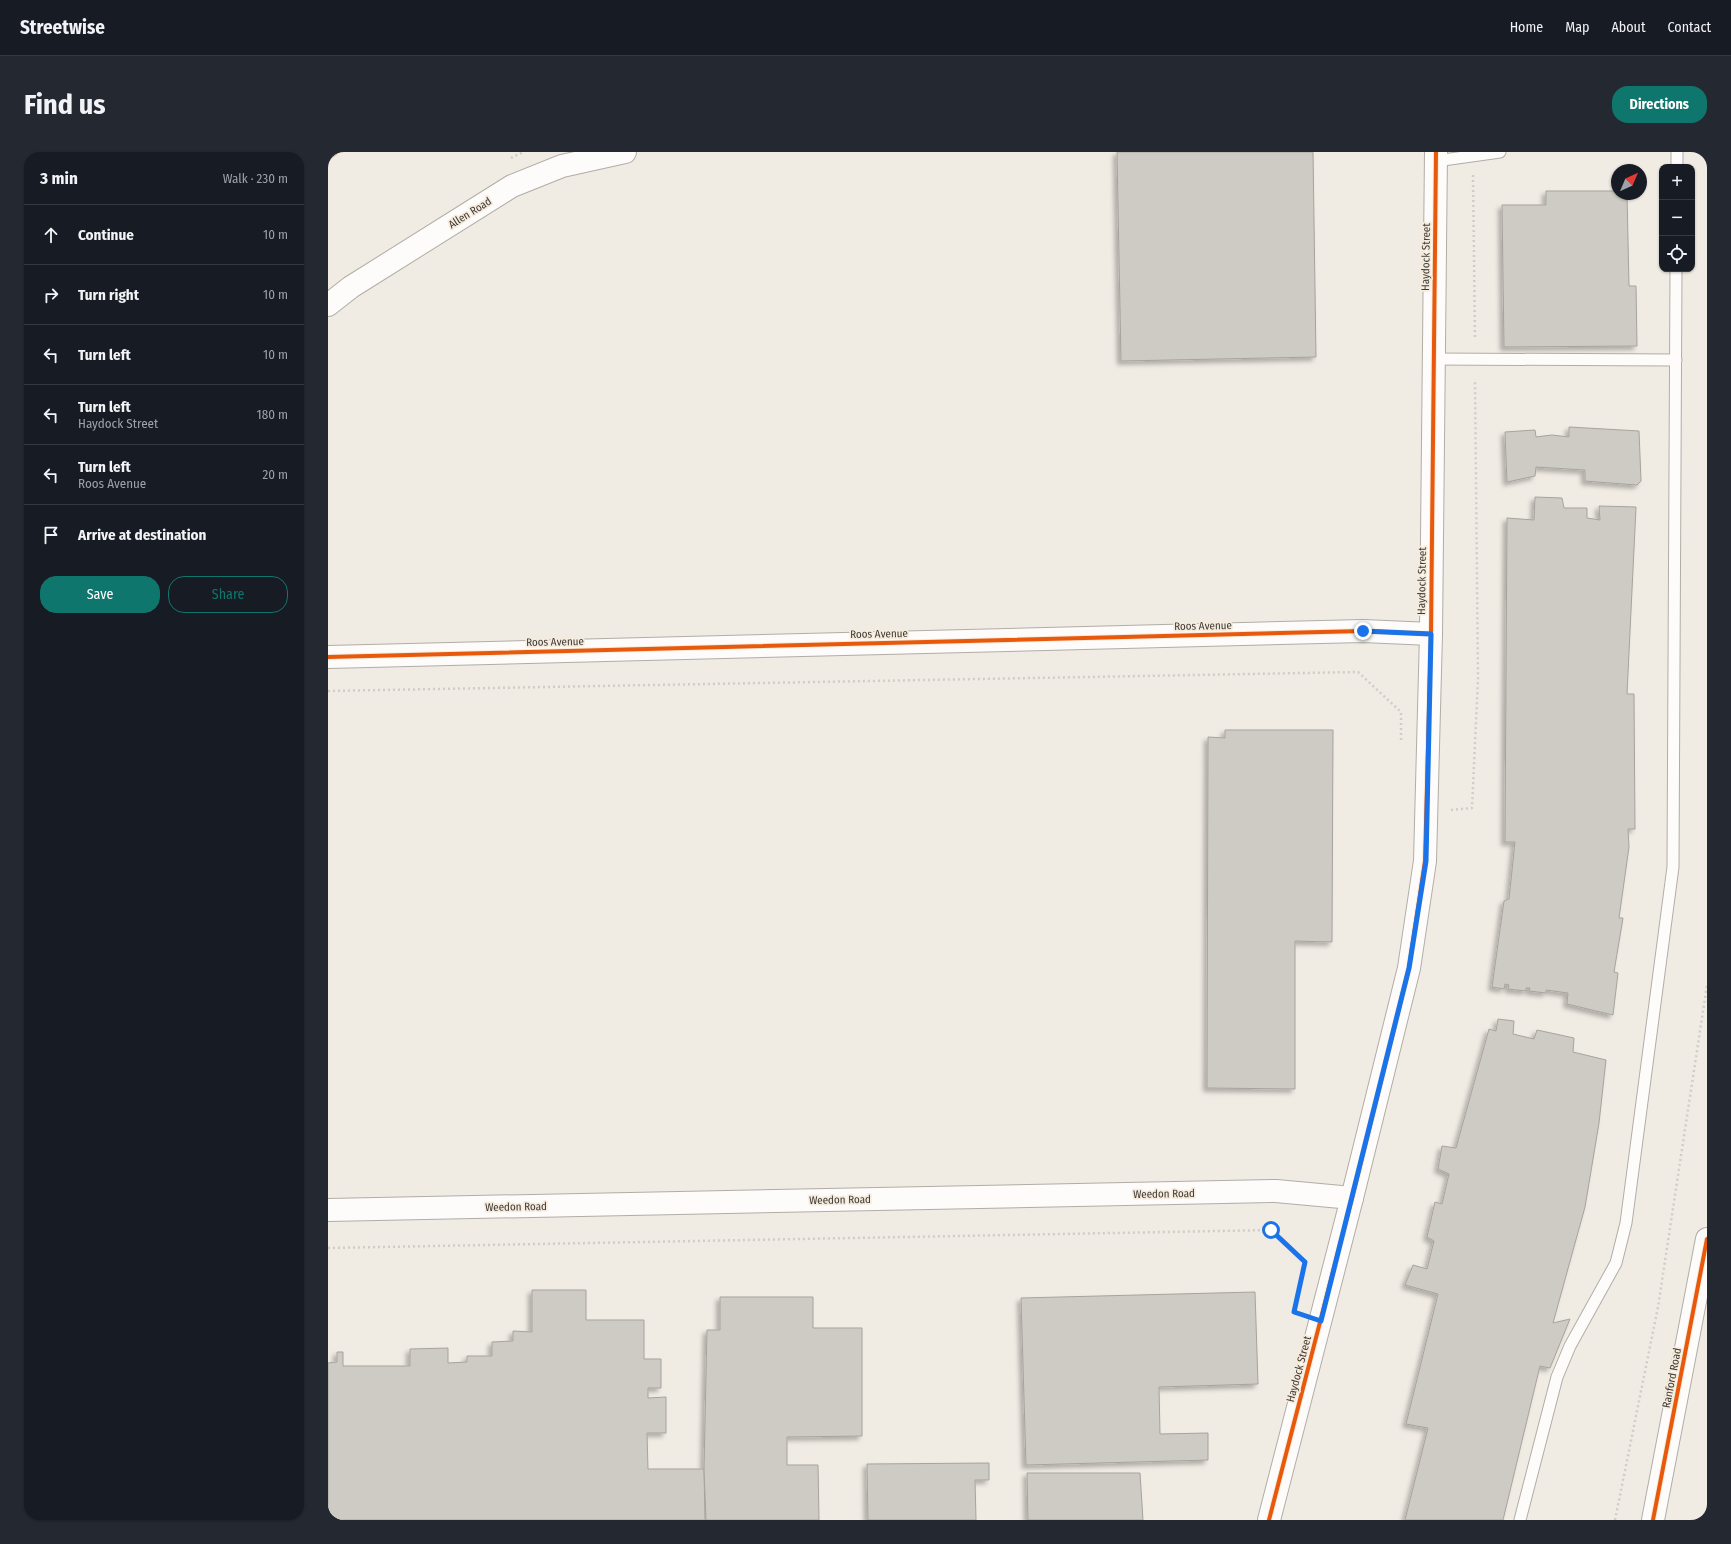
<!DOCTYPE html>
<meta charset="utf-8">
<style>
body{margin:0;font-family:"Fira Sans Condensed",sans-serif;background:#242831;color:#f1f3f6}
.controls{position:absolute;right:12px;top:12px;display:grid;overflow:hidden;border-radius:8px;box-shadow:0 1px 3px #0004}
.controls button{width:36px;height:36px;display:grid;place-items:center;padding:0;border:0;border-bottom:1px solid #363941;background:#171b24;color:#f1f3f6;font:20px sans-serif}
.compass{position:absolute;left:1283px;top:12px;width:36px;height:36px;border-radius:50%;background:#171b24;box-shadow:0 1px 3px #0004;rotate:44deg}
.stop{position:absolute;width:12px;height:12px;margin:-9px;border:3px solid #1a73e8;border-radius:50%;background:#fff}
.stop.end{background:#1a73e8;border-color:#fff;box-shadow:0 1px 4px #0008}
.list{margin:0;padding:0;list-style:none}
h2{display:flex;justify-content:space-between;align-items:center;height:52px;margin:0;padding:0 16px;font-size:17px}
h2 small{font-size:13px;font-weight:400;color:#9ea1a6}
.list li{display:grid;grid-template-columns:26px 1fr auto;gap:12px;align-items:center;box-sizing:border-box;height:60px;padding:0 16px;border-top:1px solid #363941}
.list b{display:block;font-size:15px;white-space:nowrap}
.list p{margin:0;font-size:13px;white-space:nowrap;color:#9ea1a6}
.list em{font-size:13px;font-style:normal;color:#9ea1a6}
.actions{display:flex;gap:8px;padding:12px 16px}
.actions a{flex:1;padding:9px 0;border:1px solid #0f766e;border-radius:16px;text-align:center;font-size:14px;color:#0f766e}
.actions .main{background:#0f766e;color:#fff}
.icon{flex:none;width:22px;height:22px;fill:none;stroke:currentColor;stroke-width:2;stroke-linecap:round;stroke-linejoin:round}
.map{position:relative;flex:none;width:1379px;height:1368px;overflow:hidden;border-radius:16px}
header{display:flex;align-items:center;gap:24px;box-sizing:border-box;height:56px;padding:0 20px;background:#171b24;border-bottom:1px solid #363941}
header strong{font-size:19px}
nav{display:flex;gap:22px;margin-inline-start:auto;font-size:14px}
.intro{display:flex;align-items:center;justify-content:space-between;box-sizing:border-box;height:96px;padding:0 24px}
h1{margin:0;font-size:28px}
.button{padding:10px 18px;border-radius:16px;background:#0f766e;color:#fff;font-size:14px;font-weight:700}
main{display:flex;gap:24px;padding:0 24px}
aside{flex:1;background:#171b24;border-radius:16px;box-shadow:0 1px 3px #0004}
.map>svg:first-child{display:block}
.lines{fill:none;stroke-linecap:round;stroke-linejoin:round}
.stream{stroke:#d0b48a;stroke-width:8}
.building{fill:#cecac4;stroke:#a7a39d;filter:url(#shadow)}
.service-casing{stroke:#b1ada6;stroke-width:13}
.minor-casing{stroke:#b1ada6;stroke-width:24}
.primary-casing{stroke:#b1ada6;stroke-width:24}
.path{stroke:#cfcdca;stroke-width:2.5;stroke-dasharray:2 3;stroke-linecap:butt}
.service{stroke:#fdfcfb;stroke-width:11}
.minor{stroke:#fdfcfb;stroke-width:22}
.primary{stroke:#fdfcfb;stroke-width:22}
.cycleway-casing{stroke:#f6ecdd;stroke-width:6}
.cycleway{stroke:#e8590c;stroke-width:4}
.route{stroke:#1a73e8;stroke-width:5}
.labels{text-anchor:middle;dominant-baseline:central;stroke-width:3.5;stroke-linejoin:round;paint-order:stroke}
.street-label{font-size:11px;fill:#3e3a35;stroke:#f6ecdd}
</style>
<header>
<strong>Streetwise</strong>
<nav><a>Home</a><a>Map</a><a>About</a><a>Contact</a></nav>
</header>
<div class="intro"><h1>Find us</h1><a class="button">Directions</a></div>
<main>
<aside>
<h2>3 min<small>Walk · 230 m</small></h2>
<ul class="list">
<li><svg class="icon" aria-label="ahead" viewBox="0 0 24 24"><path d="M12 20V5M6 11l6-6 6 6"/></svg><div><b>Continue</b></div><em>10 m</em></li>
<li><svg class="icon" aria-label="right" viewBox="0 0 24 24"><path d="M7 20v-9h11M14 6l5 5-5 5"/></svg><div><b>Turn right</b></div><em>10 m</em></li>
<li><svg class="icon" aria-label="left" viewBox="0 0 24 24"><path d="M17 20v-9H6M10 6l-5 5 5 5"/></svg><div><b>Turn left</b></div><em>10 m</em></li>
<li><svg class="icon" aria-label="left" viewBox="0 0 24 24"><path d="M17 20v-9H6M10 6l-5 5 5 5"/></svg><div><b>Turn left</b><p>Haydock Street</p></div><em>180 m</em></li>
<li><svg class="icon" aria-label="left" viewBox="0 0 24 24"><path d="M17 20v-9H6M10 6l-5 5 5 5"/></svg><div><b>Turn left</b><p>Roos Avenue</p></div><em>20 m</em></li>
<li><svg class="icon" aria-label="arrive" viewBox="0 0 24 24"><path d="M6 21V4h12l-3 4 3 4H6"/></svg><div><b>Arrive at destination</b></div></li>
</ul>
<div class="actions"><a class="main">Save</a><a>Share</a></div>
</aside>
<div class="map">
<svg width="1379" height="1368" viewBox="0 0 1379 1368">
<defs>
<filter id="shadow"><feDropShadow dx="-3.5" dy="3.5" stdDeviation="2" flood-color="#0004"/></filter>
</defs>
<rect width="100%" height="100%" fill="#f0ebe3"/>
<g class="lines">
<polyline class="stream" points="0,4 6,0"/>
</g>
<g class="building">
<polygon points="789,0 985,0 988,205 793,209"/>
<polygon points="1218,39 1289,39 1289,42 1299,42 1301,134 1308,134 1309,194 1176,195 1174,53 1218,53"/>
<polygon points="1241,275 1311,279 1313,329 1309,333 1257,329 1257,318 1208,315 1207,324 1179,330 1177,280 1207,278 1208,285 1224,283 1241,285"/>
<polygon points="1207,345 1234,346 1236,356 1259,356 1259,366 1272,368 1271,354 1308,355 1299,542 1306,542 1307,677 1300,677 1301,695 1291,766 1295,766 1286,820 1290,821 1285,863 1239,852 1240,841 1218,838 1218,841 1201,839 1202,836 1198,836 1198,839 1180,837 1181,833 1177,832 1176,837 1164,835 1176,749 1181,747 1187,690 1177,690 1179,366 1206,368"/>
<polygon points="897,578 1005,578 1004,790 967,789 967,937 879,936 880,585 897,586"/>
<polygon points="1170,867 1186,869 1185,882 1206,887 1209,878 1246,886 1245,900 1278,908 1271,971 1257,1055 1225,1171 1242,1167 1222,1216 1212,1214 1175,1368 1077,1368 1100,1276 1078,1272 1110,1142 1077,1133 1085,1113 1099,1117 1106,1089 1099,1085 1107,1050 1114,1052 1121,1022 1110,1017 1114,994 1128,996 1161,877 1168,879"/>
<polygon points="204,1138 258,1138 258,1168 316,1168 316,1207 333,1207 333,1236 320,1236 320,1246 338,1245 338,1281 319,1281 320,1317 376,1317 377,1368 0,1368 0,1211 9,1210 9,1200 15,1200 15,1214 82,1214 82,1197 120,1196 120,1211 139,1210 139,1204 164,1204 164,1190 185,1189 185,1179 204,1180"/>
<polygon points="927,1140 930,1232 831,1235 832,1282 880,1281 880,1308 698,1313 693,1146"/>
<polygon points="392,1145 485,1145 485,1176 534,1176 534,1284 459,1285 459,1313 490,1313 491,1368 378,1368 376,1317 379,1178 392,1178"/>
<polygon points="661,1311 661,1328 647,1328 648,1368 540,1368 539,1312"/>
<polygon points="699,1321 812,1321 815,1368 700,1368"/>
</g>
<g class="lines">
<defs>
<g id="service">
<polyline points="1108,9 1172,0"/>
<polyline points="1349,15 1349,0"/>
<polyline points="1105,207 1348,208"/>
<polyline points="1192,1368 1229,1225 1242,1194 1288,1111 1298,1071 1345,715 1348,117"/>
</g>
<g id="minor">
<polyline points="0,153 23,135 184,34 234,14 297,0"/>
<polyline points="0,505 1035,479 1103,482"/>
<polyline points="0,1058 948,1039 1024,1046"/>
<polyline points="941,1368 1024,1046 1081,816 1097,709 1103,482 1108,0"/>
</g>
<polyline id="primary" points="1325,1368 1379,1087"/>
</defs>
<use href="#service" class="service-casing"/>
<use href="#minor" class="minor-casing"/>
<use href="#primary" class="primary-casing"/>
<g class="path">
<polyline points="183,6 195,0"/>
<polyline points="1145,23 1147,188"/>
<polyline points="0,539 1030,520 1073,560 1073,588"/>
<polyline points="1123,658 1144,656 1150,527 1147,227"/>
<polyline points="0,1096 943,1078 977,1110 966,1160 969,1161"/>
<polyline points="1287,1368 1330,1155 1379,833"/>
</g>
<use href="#service" class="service"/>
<use href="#minor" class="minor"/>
<use href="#primary" class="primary"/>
<defs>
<g id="cycleway">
<polyline points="0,505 1035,479 1103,482"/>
<polyline points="941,1368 1024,1046 1081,816 1097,709 1103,482 1108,0"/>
<polyline points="1325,1368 1379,1087"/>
</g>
</defs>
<use href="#cycleway" class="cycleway-casing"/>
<use href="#cycleway" class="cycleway"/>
</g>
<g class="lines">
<polyline class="route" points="943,1078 977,1110 966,1160 993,1169 1081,816 1098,709 1103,482 1035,479"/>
</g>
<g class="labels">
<g class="street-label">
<text transform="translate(142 61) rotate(-32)">Allen Road</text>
<text transform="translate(1098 105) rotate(-89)">Haydock Street</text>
<text transform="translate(1094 429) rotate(-89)">Haydock Street</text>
<text transform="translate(875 474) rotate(-1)">Roos Avenue</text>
<text transform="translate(551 482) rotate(-1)">Roos Avenue</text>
<text transform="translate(227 490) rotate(-1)">Roos Avenue</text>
<text transform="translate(836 1042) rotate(-1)">Weedon Road</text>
<text transform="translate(512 1048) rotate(-1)">Weedon Road</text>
<text transform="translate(188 1055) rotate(-1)">Weedon Road</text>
<text transform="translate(971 1217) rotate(-75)">Haydock Street</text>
<text transform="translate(1344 1226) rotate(-79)">Ranford Road</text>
</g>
</g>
</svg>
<div class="controls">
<button>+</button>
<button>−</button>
<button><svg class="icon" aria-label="locate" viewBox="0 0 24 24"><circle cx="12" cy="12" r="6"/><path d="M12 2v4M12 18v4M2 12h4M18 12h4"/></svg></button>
</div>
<svg class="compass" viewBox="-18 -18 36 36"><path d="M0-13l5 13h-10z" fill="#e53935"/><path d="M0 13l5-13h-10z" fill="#9ea1a6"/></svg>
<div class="stop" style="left:943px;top:1078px"></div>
<div class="stop end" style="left:1035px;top:479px"></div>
</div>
</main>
